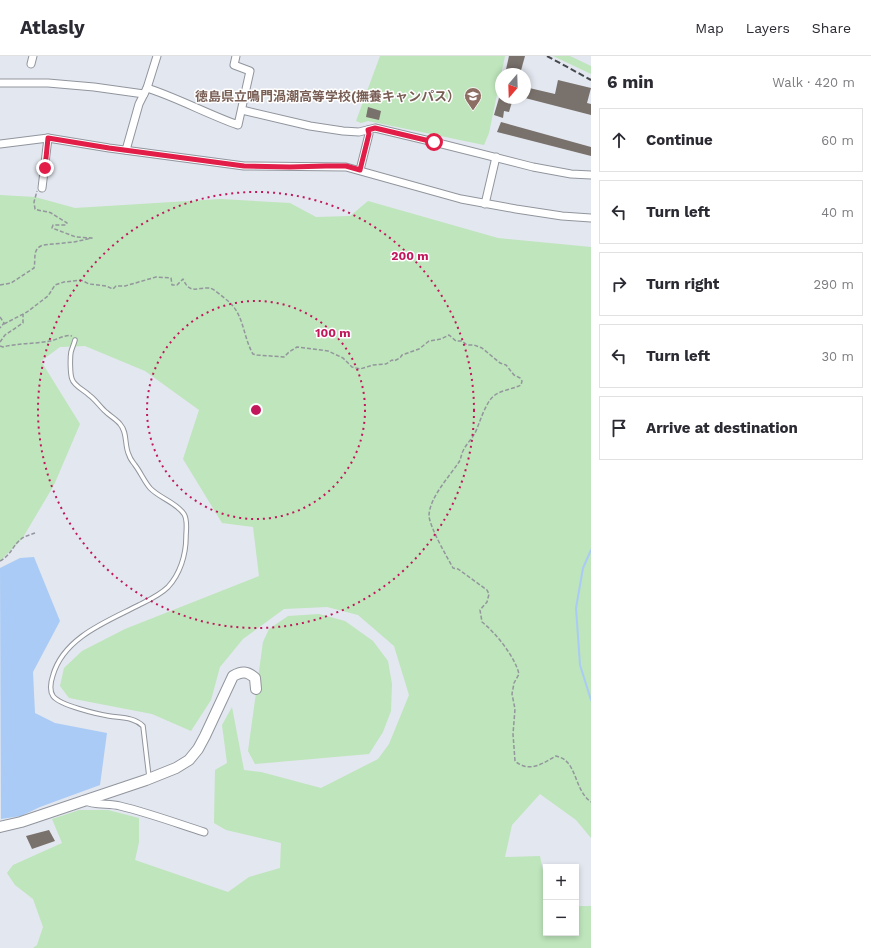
<!DOCTYPE html>
<meta charset="utf-8">
<style>
body{margin:0;font-family:"Work Sans","Noto Sans JP",sans-serif;background:#f2f2f3;color:#2b2b33}
.controls{position:absolute;right:12px;bottom:12px;display:grid;overflow:hidden;border-radius:0px;box-shadow:0 2px 6px #0003}
.controls button{width:36px;height:36px;display:grid;place-items:center;padding:0;border:0;border-bottom:1px solid #e1e1e2;background:#fff;color:#2b2b33;font:20px sans-serif}
.compass{position:absolute;left:495px;top:12px;width:36px;height:36px;border-radius:50%;background:#fff;box-shadow:0 2px 6px #0003;rotate:199deg}
.stop{position:absolute;width:12px;height:12px;margin:-9px;border:3px solid #e11d48;border-radius:50%;background:#fff}
.stop.end{background:#e11d48;border-color:#fff;box-shadow:0 1px 4px #0008}
.list{margin:0;padding:0;list-style:none}
h2{display:flex;justify-content:space-between;align-items:center;height:52px;margin:0;padding:0 16px;font-size:17px}
h2 small{font-size:13px;font-weight:400;color:#7c7c81}
.list li{display:grid;grid-template-columns:26px 1fr auto;gap:12px;align-items:center;box-sizing:border-box;height:64px;margin:0 8px 8px;padding:0 8px;border:1px solid #e1e1e2;border-radius:0px}
.list b{display:block;font-size:15px;white-space:nowrap}
.list em{font-size:13px;font-style:normal;color:#7c7c81}
.icon{flex:none;width:22px;height:22px;fill:none;stroke:currentColor;stroke-width:2;stroke-linecap:round;stroke-linejoin:round}
.map{position:relative;flex:none;width:591px;height:892px;overflow:hidden}
header{display:flex;align-items:center;gap:24px;box-sizing:border-box;height:56px;padding:0 20px;background:#fff;border-bottom:1px solid #e1e1e2}
header strong{font-size:19px}
nav{display:flex;gap:22px;margin-inline-start:auto;font-size:14px}
main{display:flex}
aside{flex:1;background:#fff}
.map>svg:first-child{display:block}
.green{fill:#bee5bb}
.water{fill:#aacbf6}
.lines{fill:none;stroke-linecap:round;stroke-linejoin:round}
.stream{stroke:#aacbf6;stroke-width:2}
.building{fill:#79716c}
.lane-casing{stroke:#91959d;stroke-width:5.5}
.street-casing{stroke:#91959d;stroke-width:9}
.secondary-casing{stroke:#91959d;stroke-width:12}
.path{stroke:#93969c;stroke-width:1.5;stroke-dasharray:4 2;stroke-linecap:butt}
.lane{stroke:#fff;stroke-width:3.5}
.street{stroke:#fff;stroke-width:7}
.secondary{stroke:#fff;stroke-width:10}
.rail{stroke:#45484c;stroke-width:2;stroke-dasharray:6 3;stroke-linecap:butt}
.route{stroke:#e11d48;stroke-width:5}
.ring{fill:none;stroke:#c2185b;stroke-width:2;stroke-dasharray:2 4}
.labels{text-anchor:middle;dominant-baseline:central;stroke-width:3;stroke-linejoin:round;paint-order:stroke}
.education-label{font-size:13px;font-weight:bold;fill:#785e54;stroke:#fff;text-anchor:end}
.centre{fill:#c2185b;stroke:#fff;stroke-width:2}
.ring-label{font-size:12px;text-anchor:middle;font-weight:bold;fill:#c2185b;stroke:#fff;stroke-width:3;stroke-linejoin:round;paint-order:stroke}
</style>
<header>
<strong>Atlasly</strong>
<nav><a>Map</a><a>Layers</a><a>Share</a></nav>
</header>
<main>
<div class="map">
<svg width="591" height="892" viewBox="0 0 591 892">
<rect width="100%" height="100%" fill="#e3e7ef"/>
<g class="green">
<polygon points="380,0 505,0 489,77 484,89 368,65 361,67 356,65"/>
<polygon points="553,0 570,0 591,10 591,18"/>
<polygon points="0,139 35,141 75,152 221,143 290,147 316,161 350,160 368,145 498,182 591,191 591,782 576,764 540,738 512,769 505,801 540,800 546,829 546,877 576,877 576,850 591,850 591,892 33,892 37,889 43,871 33,843 15,829 7,817 13,809 62,787 52,763 79,754 108,754 139,762 139,786 135,804 228,836 249,821 280,812 281,787 226,774 214,767 215,714 227,707 222,669 232,651 244,714 261,716 321,732 378,703 389,688 409,639 394,590 358,559 327,551 284,553 243,583 220,611 211,644 191,675 152,658 69,642 60,630 64,612 82,595 125,573 259,520 253,471 222,467 183,403 199,354 145,315 85,290 60,291 41,305 80,368 54,429 22,483 0,505"/>
<polygon points="319,558 345,565 373,585 388,605 392,628 391,655 383,676 369,698 255,708 248,695 263,586 269,573 288,560"/>
</g>
<polygon class="water" points="34,501 60,565 33,616 35,657 55,667 107,677 100,729 40,751 21,760 1,763 0,512 20,502"/>
<g class="lines">
<polyline class="stream" points="591,494 583,512 576,552 580,609 591,644"/>
</g>
<g class="building">
<polygon points="509,0 525,0 520,18 505,18"/>
<polygon points="558,24 591,32 587,47 591,48 591,59 525,42 525,31 555,38"/>
<polygon points="499,42 512,46 509,56 504,55 503,62 494,59"/>
<polygon points="368,51 381,55 379,64 366,61"/>
<polygon points="501,66 591,91 591,100 497,76"/>
<polygon points="49,774 55,785 32,793 26,780"/>
</g>
<g class="lines">
<defs>
<path id="lane" d="M75,284C74,288 72,292 71,296C70,301 70,318 72,323C74,330 84,334 89,339C96,344 100,351 106,356C110,360 116,363 120,368C128,377 124,389 129,399C130,403 133,406 135,409C141,417 144,425 150,432C159,442 176,446 184,458C188,464 186,474 186,481C186,499 180,518 168,531C160,539 149,544 139,549C108,565 64,581 53,619C51,625 49,634 53,640C59,649 97,658 109,660C121,662 134,661 143,670L149,721"/>
<g id="street">
<polyline points="31,8 33,0"/>
<polyline points="0,27 48,27 94,31 144,38"/>
<path d="M147,32C178,42 207,58 238,69L250,15L234,9L236,0"/>
<polyline points="242,54 310,70 343,75 359,76 375,72 434,86 533,111 571,118 591,119"/>
<polyline points="0,88 48,82 109,92 244,110 346,111 461,143 516,153 562,160 591,162"/>
<polyline points="126,94 139,48 147,32 157,0"/>
<polyline points="360,114 369,78 368,74"/>
<polyline points="42,132 48,82"/>
<polyline points="485,148 496,101"/>
<path d="M83,744C95,750 108,747 120,750C149,757 176,767 204,776"/>
</g>
<path id="secondary" d="M0,771L21,766L146,724L176,712L189,704L198,693L205,680L233,620C242,615 247,615 255,622L256,633"/>
</defs>
<use href="#lane" class="lane-casing"/>
<use href="#street" class="street-casing"/>
<use href="#secondary" class="secondary-casing"/>
<g class="path">
<path d="M0,229L11,227L34,212C36,202 32,193 43,189L74,186L92,182L76,181L52,172L53,169H66L67,167C62,164 56,160 51,157C46,155 39,155 35,153L34,146L37,135"/>
<polyline points="0,261 4,267 0,272"/>
<path d="M4,268L27,256L48,240L55,229L64,226L81,224L89,228L106,230L113,233L116,230H125L156,221L171,222L172,229H177L183,223C190,239 197,231 210,232C214,233 223,241 228,245C244,258 243,281 253,298L257,299L284,301L289,296L297,291L328,295L343,302L352,311L360,313L373,309L386,308L392,304L394,305L400,302L402,299L419,293L429,285L441,283L449,279L456,285H462L467,289H474L482,292L500,307L506,309L514,319L520,322L522,325L521,329C513,333 502,334 495,339C485,346 480,367 475,377C472,383 466,388 463,395C461,399 461,403 459,406C449,421 430,441 429,459C429,470 447,501 453,512L458,513L487,534L489,538L487,546L480,554L482,566C496,577 515,601 519,618L514,627L512,638L515,653L513,678L515,705C529,717 542,708 556,700C559,701 563,702 565,704C577,714 576,735 591,746"/>
<polyline points="0,286 5,279 23,267 23,258"/>
<path d="M0,290L3,291C18,287 35,288 50,285C57,284 65,278 72,280"/>
<path d="M0,505C11,499 12,491 20,484C24,480 30,479 35,477"/>
</g>
<use href="#lane" class="lane"/>
<use href="#street" class="street"/>
<use href="#secondary" class="secondary"/>
<polyline class="rail" points="547,0 591,24"/>
</g>
<g class="lines">
<polyline class="route" points="45,112 48,82 109,92 244,110 290,111 326,110 346,110 360,114 369,78 368,74 375,72 434,86"/>
</g>
<g class="ring">
<circle cx="256" cy="354" r="109"/>
<circle cx="256" cy="354" r="218"/>
</g>
<defs>
<symbol id="school-pin" viewBox="-11 -11 22 30"><path d="M0 17L-7.5 6A9.5 9.5 0 1 1 7.5 6Z" fill="#8d6e63" stroke="#fff"/><path d="M0-5L7-2L0 1L-7-2ZM-4 1L0 2.5L4 1V4Q0 6-4 4Z" fill="#fff"/></symbol>
</defs>
<g fill-rule="evenodd">
<use href="#school-pin" x="463" y="30" width="20" height="27"/>
</g>
<g class="labels">
<g class="education-label">
<text x="460" y="40">徳島県立鳴門渦潮高等学校(撫養キャンパス）</text>
</g>
</g>
<circle cx="256" cy="354" r="6" class="centre"/>
<g class="ring-label">
<text x="410" y="204">200 m</text>
<text x="333" y="281">100 m</text>
</g>
</svg>
<div class="controls">
<button>+</button>
<button>−</button>
</div>
<svg class="compass" viewBox="-18 -18 36 36"><path d="M0-13l5 13h-10z" fill="#e53935"/><path d="M0 13l5-13h-10z" fill="#7c7c81"/></svg>
<div class="stop" style="left:434px;top:86px"></div>
<div class="stop end" style="left:45px;top:112px"></div>
</div>
<aside>
<h2>6 min<small>Walk · 420 m</small></h2>
<ul class="list">
<li><svg class="icon" aria-label="ahead" viewBox="0 0 24 24"><path d="M12 20V5M6 11l6-6 6 6"/></svg><div><b>Continue</b></div><em>60 m</em></li>
<li><svg class="icon" aria-label="left" viewBox="0 0 24 24"><path d="M17 20v-9H6M10 6l-5 5 5 5"/></svg><div><b>Turn left</b></div><em>40 m</em></li>
<li><svg class="icon" aria-label="right" viewBox="0 0 24 24"><path d="M7 20v-9h11M14 6l5 5-5 5"/></svg><div><b>Turn right</b></div><em>290 m</em></li>
<li><svg class="icon" aria-label="left" viewBox="0 0 24 24"><path d="M17 20v-9H6M10 6l-5 5 5 5"/></svg><div><b>Turn left</b></div><em>30 m</em></li>
<li><svg class="icon" aria-label="arrive" viewBox="0 0 24 24"><path d="M6 21V4h12l-3 4 3 4H6"/></svg><div><b>Arrive at destination</b></div></li>
</ul>
</aside>
</main>
